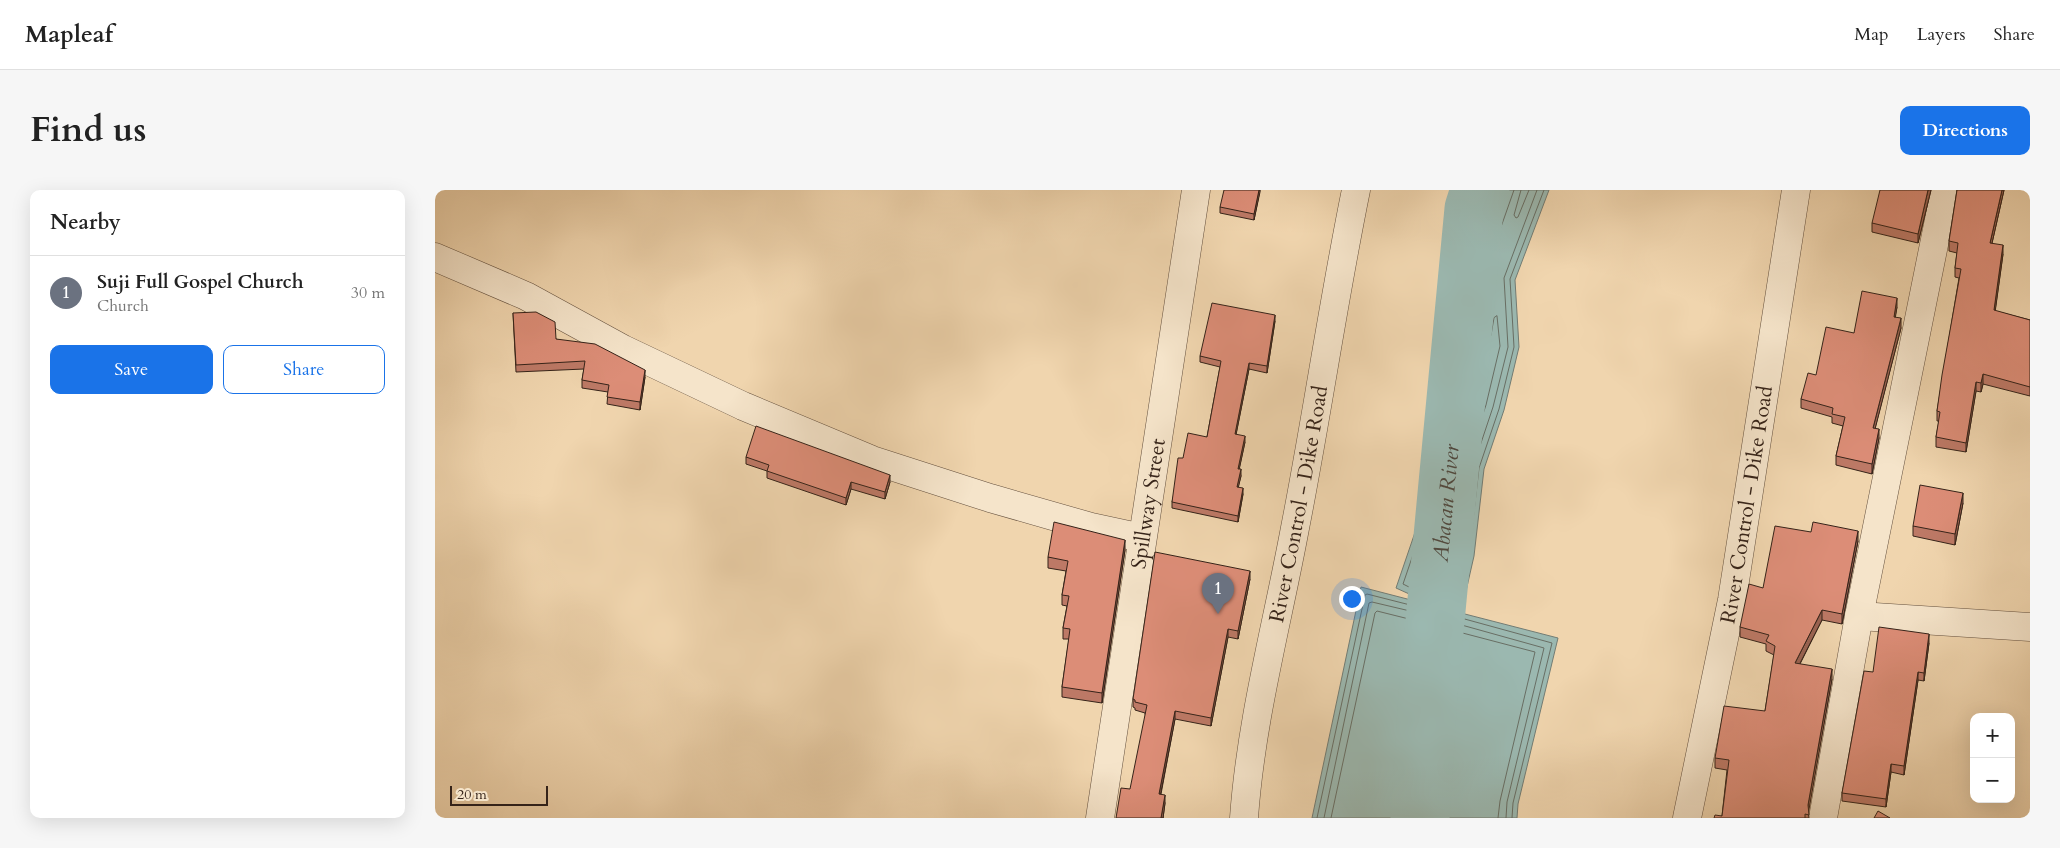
<!DOCTYPE html>
<meta charset="utf-8">
<style>
body{margin:0;font-family:Cardo,serif;background:#f6f6f6;color:#222}
.controls{position:absolute;right:15px;bottom:15px;display:grid;overflow:hidden;border-radius:10px;box-shadow:0 5px 20px #0002}
.controls button{width:45px;height:45px;display:grid;place-items:center;padding:0;border:0;border-bottom:1px solid #e0e0e0;background:#fff;color:#222;font:25px sans-serif}
.scale{position:absolute;left:15px;bottom:12px;width:98px;box-sizing:border-box;padding-left:5px;border:2px solid #352319;border-top:0;font-size:14px;line-height:18px;white-space:nowrap;color:#352319;-webkit-text-stroke:4px #f5e4ca;paint-order:stroke}
.you{position:absolute;left:916px;top:408px;width:18px;height:18px;margin:-12px;border:4px solid #fff;border-radius:50%;background:#1a73e8;box-shadow:0 0 0 8px #1a73e833}
.badge{display:grid;place-items:center;width:32px;height:32px;border-radius:50%;background:#1a73e8;color:#fff;font-size:16px;font-weight:700}
.pin{position:absolute;translate:-50% -41px;filter:drop-shadow(0 1px 2px #0008)}
.pin::after{content:'';position:absolute;top:26px;width:18px;height:15px;background:inherit;clip-path:polygon(0 0,100% 0,50% 100%)}
.list{margin:0;padding:0;list-style:none}
h2{display:flex;justify-content:space-between;align-items:center;height:65px;margin:0;padding:0 20px;font-size:21px}
h2 small{font-size:16px;font-weight:400;color:#767676}
.list li{display:grid;grid-template-columns:32px 1fr auto;gap:15px;align-items:center;box-sizing:border-box;height:75px;padding:0 20px;border-top:1px solid #e0e0e0}
.list b{display:block;font-size:19px;white-space:nowrap}
.list p{margin:0;font-size:16px;white-space:nowrap;color:#767676}
.list em{font-size:16px;font-style:normal;color:#767676}
.actions{display:flex;gap:10px;padding:15px 20px}
.actions a{flex:1;padding:11px 0;border:1px solid #1a73e8;border-radius:10px;text-align:center;font-size:18px;color:#1a73e8}
.actions .main{background:#1a73e8;color:#fff}
.map{position:relative;flex:none;width:1595px;height:628px;overflow:hidden;border-radius:10px}
header{display:flex;align-items:center;gap:30px;box-sizing:border-box;height:70px;padding:0 25px;background:#fff;border-bottom:1px solid #e0e0e0}
header strong{font-size:24px}
nav{display:flex;gap:28px;margin-inline-start:auto;font-size:18px}
.intro{display:flex;align-items:center;justify-content:space-between;box-sizing:border-box;height:120px;padding:0 30px}
h1{margin:0;font-size:35px}
.button{padding:12px 22px;border-radius:10px;background:#1a73e8;color:#fff;font-size:18px;font-weight:700}
main{display:flex;gap:30px;padding:0 30px}
aside{flex:1;background:#fff;border-radius:10px;box-shadow:0 5px 20px #0002}
.map>svg:first-child{display:block}
.water{fill:#9bb8b0;stroke:#727c74}
.lines{fill:none;stroke-linecap:round;stroke-linejoin:round}
.shore{stroke:#686e64;stroke-width:1}
.river{stroke:#9bb8b0;stroke-width:59}
.minor-casing{stroke:#64503e;stroke-width:29}
.minor{stroke:#f5e4ca;stroke-width:28}
.wall{fill:#bd7966;stroke:#352319}
.shaded-wall{fill:#9a6353;stroke:#352319}
.building{fill:#dc8d77;stroke:#352319}
.labels{text-anchor:middle;dominant-baseline:central;stroke-width:4.5;stroke-linejoin:round;paint-order:stroke}
.street-label{font-size:21px;fill:#352319;stroke:#f5e4ca}
.water-label{font-size:22px;font-style:italic;fill:#4e483f;stroke:#f5e4ca}
</style>
<header>
<strong>Mapleaf</strong>
<nav><a>Map</a><a>Layers</a><a>Share</a></nav>
</header>
<div class="intro"><h1>Find us</h1><a class="button">Directions</a></div>
<main>
<aside>
<h2>Nearby<small></small></h2>
<ul class="list">
<li><span class="badge" style="background:#6b7280">1</span><div><b>Suji Full Gospel Church</b><p>Church</p></div><em>30 m</em></li>
</ul>
<div class="actions"><a class="main">Save</a><a>Share</a></div>
</aside>
<div class="map">
<svg width="1595" height="628" viewBox="0 0 1595 628">
<rect width="100%" height="100%" fill="#f0d5ae"/>
<filter id="stains"><feTurbulence type="fractalNoise" baseFrequency=".004" numOctaves="4"/><feColorMatrix values="0 0 0 0 .2 0 0 0 0 .09 0 0 0 0 .02 0 0 0 .5 -.17"/></filter>
<radialGradient id="worn" r=".72"><stop offset=".6" stop-color="#630" stop-opacity="0"/><stop offset="1" stop-color="#630" stop-opacity=".3"/></radialGradient>
<polygon class="water" points="1068,0 1114,0 1080,90 1084,157 1069,220 1049,279 1039,366 1026,423 1123,448 1083,614 1082,628 877,628 926,397 1003,417 961,398 1003,275 1015,195 1038,138 1049,51"/>
<g class="lines">
<g class="shore">
<polyline points="1086,0 1079,25 1081,28 1083,27 1094,0"/>
<polygon points="1062,126 1065,156 1051,215 1031,276 1021,362 1012,400 1009,402 985,386 1021,281 1034,200 1056,145 1059,128"/>
<polyline points="882,628 930,405 932,404 991,419 998,415 996,408 968,394 1008,277 1020,196 1043,140 1054,52 1072,0"/>
<path d="M889,628L934,413L937,412L992,425C998,425 1002,422 1004,416C1008,399 983,399 976,390L1014,278L1026,198L1049,141L1060,54L1079,0"/>
<polyline points="896,628 940,423 942,421 990,433 1007,427 1020,441 1100,462 1065,611 1063,628"/>
<polyline points="1071,628 1072,612 1109,458 1023,434 1017,428 1015,421 1028,364 1038,277 1058,217 1073,157 1069,88 1102,0"/>
<polyline points="1077,628 1078,613 1117,453 1026,428 1021,422 1034,365 1044,278 1064,219 1079,157 1075,89 1109,0"/>
</g>
<path class="river" id="s1" d="M985,628L993,505L1039,19L1045,0"/>
<defs>
<g id="minor">
<polyline points="0,67 91,106 188,159 308,216 437,270 555,308 656,337 707,348"/>
<polyline points="1424,426 1595,437"/>
<path id="s2" d="M665,628L761,0"/>
<path id="s3" d="M809,628C816,529 842,435 860,338C882,226 898,112 921,0"/>
<path id="s4" d="M1252,628L1297,410L1361,0"/>
<polyline points="1388,628 1424,426 1510,0"/>
</g>
</defs>
<use href="#minor" class="minor-casing"/>
<use href="#minor" class="minor"/>
</g>
<g class="wall">
<polygon points="825,0 819,30 785,23 785,17"/>
<polygon points="1496,0 1483,53 1437,42 1437,33"/>
<polygon points="1522,0 1569,0 1557,53 1568,64 1560,121 1595,130 1595,206 1548,194 1546,202 1541,201 1531,262 1501,257 1501,247 1504,231 1502,231 1502,221 1524,88 1520,87 1520,78 1522,63 1514,61 1514,51"/>
<polygon points="1462,117 1460,127 1466,138 1440,238 1444,248 1437,284 1401,275 1401,266 1408,236 1397,233 1397,227 1366,218 1366,209 1419,143"/>
<polygon points="78,123 121,149 210,187 205,220 172,214 173,202 147,198 147,190 149,179 81,182"/>
<polygon points="840,131 832,183 814,179 801,244 810,252 804,279 806,286 803,297 808,304 803,332 737,318 737,312 748,268 772,247 785,177 765,172 765,166"/>
<polygon points="311,267 455,292 450,309 416,299 411,315 332,288 332,281 311,274"/>
<polygon points="1528,313 1520,355 1478,346 1478,336"/>
<polygon points="1423,351 1407,434 1387,430 1365,474 1397,489 1373,621 1374,628 1279,628 1287,626 1292,580 1280,578 1280,568 1330,521 1339,465 1331,461 1331,454 1305,447 1305,437 1328,398"/>
<polygon points="690,360 667,513 627,507 627,497 634,449 628,449 628,438 632,416 627,415 627,405 631,381 613,378 613,367"/>
<polygon points="815,389 803,449 793,447 776,536 740,529 726,604 730,613 728,628 710,523 700,520 700,518 698,517 698,509"/>
<polygon points="1494,453 1489,491 1483,490 1469,585 1456,582 1451,617 1407,611 1407,603 1438,482"/>
</g>
<g class="shaded-wall">
<polygon points="824,0 825,0 825,2 819,30 819,24"/>
<polygon points="1493,0 1496,0 1483,53 1483,44"/>
<polygon points="1567,0 1569,0 1555,62 1555,53"/>
<polygon points="1568,55 1568,64 1559,130 1559,120"/>
<polygon points="1462,108 1462,117 1459,136 1459,127"/>
<polygon points="840,125 840,131 832,183 832,176"/>
<polygon points="1466,128 1466,138 1438,247 1438,238"/>
<polygon points="814,173 814,179 800,250 800,244"/>
<polygon points="210,180 210,187 205,220 205,212"/>
<polygon points="1548,184 1548,194 1546,202 1546,193"/>
<polygon points="1541,192 1541,201 1531,262 1531,253"/>
<polygon points="1444,239 1444,248 1437,284 1437,274"/>
<polygon points="810,246 810,252 803,285 803,279"/>
<polygon points="806,279 806,286 802,303 802,297"/>
<polygon points="455,285 455,292 450,309 450,302"/>
<polygon points="416,292 416,299 411,315 411,308"/>
<polygon points="808,298 808,304 803,332 803,326"/>
<polygon points="1528,303 1528,313 1520,355 1520,344"/>
<polygon points="1423,341 1423,351 1407,434 1407,424"/>
<polygon points="690,350 690,360 667,513 667,503"/>
<polygon points="815,381 815,389 803,449 803,441"/>
<polygon points="1387,420 1387,430 1360,483 1360,473"/>
<polygon points="793,439 793,447 776,536 776,528"/>
<polygon points="1494,444 1494,453 1489,491 1489,483"/>
<polygon points="1397,479 1397,489 1373,625 1373,615"/>
<polygon points="1483,482 1483,490 1469,585 1469,576"/>
<polygon points="740,521 740,529 724,612 724,604"/>
<polygon points="1456,574 1456,582 1451,617 1451,609"/>
<polygon points="730,605 730,613 728,628 726,628"/>
</g>
<g class="building">
<polygon points="789,0 824,0 819,24 785,17"/>
<polygon points="1445,0 1493,0 1483,44 1437,33"/>
<polygon points="1522,0 1567,0 1555,53 1568,55 1559,120 1595,130 1595,197 1548,184 1546,193 1541,192 1531,253 1501,247 1505,222 1502,221 1507,185 1526,79 1520,78 1523,53 1514,51"/>
<polygon points="1427,101 1462,108 1459,127 1466,128 1438,238 1444,239 1437,274 1401,266 1410,227 1397,224 1398,218 1366,209 1373,183 1381,185 1391,137 1419,143"/>
<polygon points="777,113 840,125 832,176 814,173 800,244 810,246 803,279 806,279 802,297 808,298 803,326 737,312 743,268 748,268 753,243 772,247 786,171 765,166"/>
<polygon points="101,122 120,132 121,149 160,154 210,180 205,212 172,207 174,195 147,190 150,171 81,175 78,123"/>
<polygon points="321,236 455,285 450,302 416,292 411,308 332,281 334,275 311,267"/>
<polygon points="1485,295 1528,303 1520,344 1478,336"/>
<polygon points="619,332 690,350 667,503 627,497 635,439 628,438 634,406 627,405 633,371 613,367"/>
<polygon points="1378,332 1423,341 1407,424 1387,420 1360,473 1397,479 1373,615 1374,625 1370,624 1370,628 1279,628 1280,625 1287,626 1294,570 1280,568 1289,516 1330,521 1340,456 1331,451 1334,445 1305,437 1314,394 1328,398 1340,336 1376,342"/>
<polygon points="720,362 815,381 803,441 793,439 776,528 740,521 724,604 730,605 726,628 681,628 686,598 695,599 712,515 700,512 700,510 698,509"/>
<polygon points="1444,437 1494,444 1489,483 1483,482 1469,576 1456,574 1451,609 1407,603 1429,481 1438,482"/>
<polygon points="1443,621 1455,628 1439,628"/>
</g>
<g class="labels">
<g class="street-label">
<text stroke="none"><textPath href="#s2" startOffset="318">Spillway Street</textPath></text>
<text stroke="none"><textPath href="#s3" startOffset="319">River Control - Dike Road</textPath></text>
<text stroke="none"><textPath href="#s4" startOffset="319">River Control - Dike Road</textPath></text>
</g>
<g class="water-label">
<text stroke="none"><textPath href="#s1" startOffset="316">Abacan River</textPath></text>
</g>
</g>
<rect width="100%" height="100%" filter="url(#stains)"/>
<rect width="100%" height="100%" fill="url(#worn)"/>
</svg>
<div class="controls">
<button>+</button>
<button>−</button>
</div>
<div class="scale">20 m</div>
<div class="you"></div>
<div class="pin badge" style="left:783px;top:424px;background:#6b7280">1</div>
</div>
</main>
